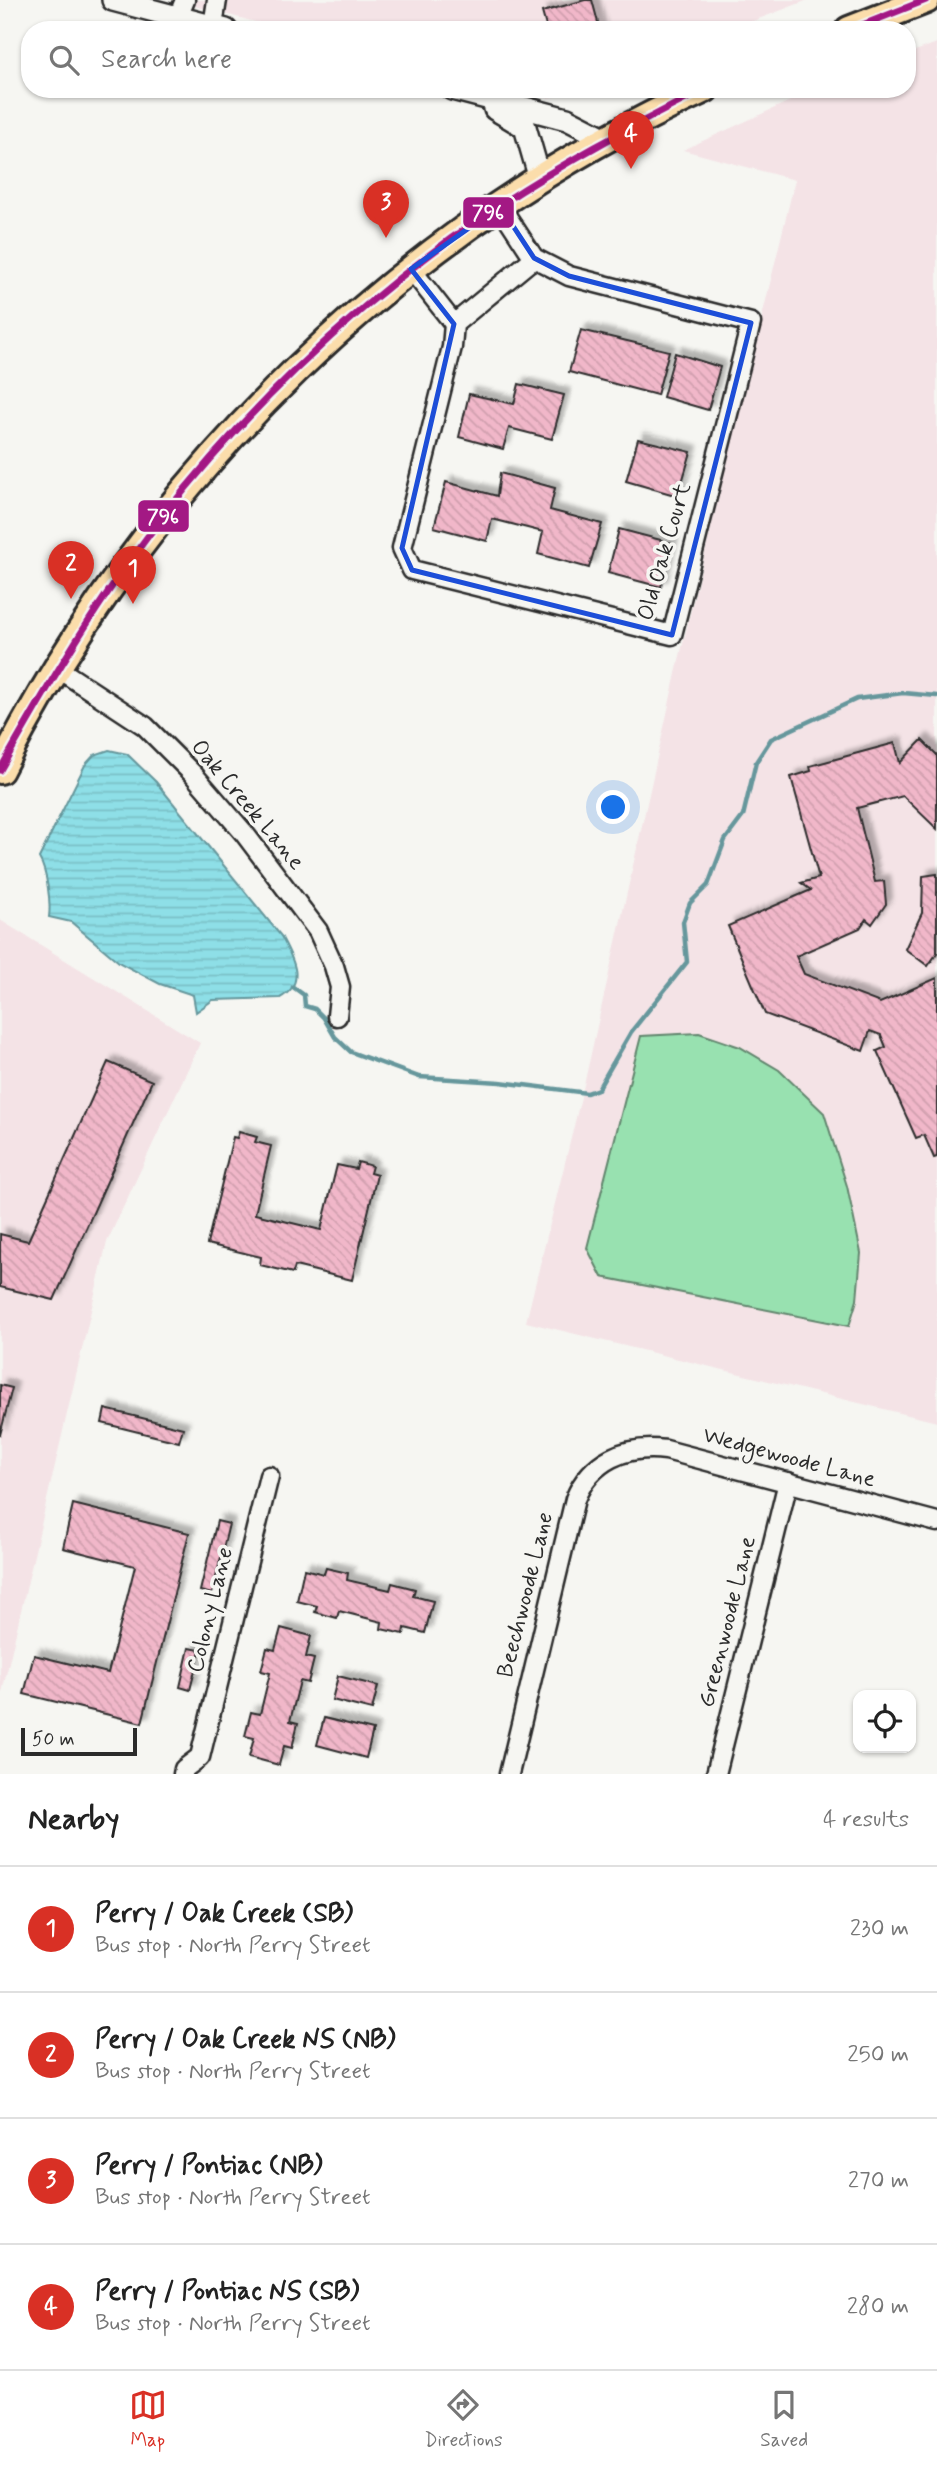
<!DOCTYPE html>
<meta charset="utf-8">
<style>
body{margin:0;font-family:Mynerve,sans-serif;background:#f6f6f6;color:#222}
.controls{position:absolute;right:21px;bottom:21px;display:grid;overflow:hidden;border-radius:14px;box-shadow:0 2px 5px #0004}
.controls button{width:63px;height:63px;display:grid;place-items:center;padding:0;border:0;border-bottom:2px solid #e0e0e0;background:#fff;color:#222;font:35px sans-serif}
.scale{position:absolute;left:21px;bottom:18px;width:116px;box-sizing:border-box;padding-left:7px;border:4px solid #2b2b2b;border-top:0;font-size:19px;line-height:24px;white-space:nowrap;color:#2b2b2b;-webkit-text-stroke:5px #f6f6f2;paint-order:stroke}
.you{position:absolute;left:614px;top:808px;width:24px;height:24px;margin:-18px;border:5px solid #fff;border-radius:50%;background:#1a73e8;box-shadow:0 0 0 10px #1a73e833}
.badge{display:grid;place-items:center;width:46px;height:46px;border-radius:50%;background:#d93025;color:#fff;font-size:23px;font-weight:700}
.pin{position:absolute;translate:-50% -58px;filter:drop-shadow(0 2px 4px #0008)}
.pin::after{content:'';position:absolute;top:37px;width:24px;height:21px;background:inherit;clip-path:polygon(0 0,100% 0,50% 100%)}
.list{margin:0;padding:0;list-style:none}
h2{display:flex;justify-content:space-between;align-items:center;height:91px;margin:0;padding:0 28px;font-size:30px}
h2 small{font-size:23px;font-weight:400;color:#767676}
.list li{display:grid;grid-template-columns:46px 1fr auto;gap:21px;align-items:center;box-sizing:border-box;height:126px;padding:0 28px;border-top:2px solid #e0e0e0}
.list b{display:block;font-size:26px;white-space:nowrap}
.list p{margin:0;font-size:23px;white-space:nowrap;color:#767676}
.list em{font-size:23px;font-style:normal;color:#767676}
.icon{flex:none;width:38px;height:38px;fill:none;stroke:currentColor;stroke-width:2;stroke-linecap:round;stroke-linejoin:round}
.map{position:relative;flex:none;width:937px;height:1774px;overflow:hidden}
.search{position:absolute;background:#fff;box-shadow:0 2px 5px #0004;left:21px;right:21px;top:21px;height:77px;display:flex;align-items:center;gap:18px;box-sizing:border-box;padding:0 24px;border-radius:28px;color:#767676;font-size:26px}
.sheet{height:595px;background:#fff}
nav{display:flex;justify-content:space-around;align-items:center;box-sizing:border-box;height:98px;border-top:2px solid #e0e0e0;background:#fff;font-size:19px;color:#767676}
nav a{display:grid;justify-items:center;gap:4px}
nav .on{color:#d93025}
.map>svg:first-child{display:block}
.built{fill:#f4e3e6}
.pitch{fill:#98e1b0;stroke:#62866e;stroke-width:2}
.water{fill:url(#water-rules);stroke:#66979c;stroke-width:2}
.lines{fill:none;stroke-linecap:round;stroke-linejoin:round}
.stream{stroke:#66979c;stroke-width:4.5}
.building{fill:url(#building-back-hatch);stroke:#2b2b2b;stroke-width:2;filter:url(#shadow)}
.minor-casing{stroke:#2b2b2b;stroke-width:23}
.tertiary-casing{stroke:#2b2b2b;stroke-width:26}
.primary-casing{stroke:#2b2b2b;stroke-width:32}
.minor{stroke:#f6f6f2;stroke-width:18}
.tertiary{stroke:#f6f6f2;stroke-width:21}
.primary{stroke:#fbddab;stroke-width:26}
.bus-1-casing{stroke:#f6f6f2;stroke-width:12}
.bus-1{stroke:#a31984;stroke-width:7}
.marked{fill:none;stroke:#1d4ed8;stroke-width:5;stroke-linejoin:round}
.labels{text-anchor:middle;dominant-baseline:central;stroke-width:7;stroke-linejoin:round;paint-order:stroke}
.street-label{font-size:23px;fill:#2b2b2b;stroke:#f6f6f2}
.line-badge{stroke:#f6f6f2;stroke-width:2.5}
.badge-label{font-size:19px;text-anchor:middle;font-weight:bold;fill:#fff}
</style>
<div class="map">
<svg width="937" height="1774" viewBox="0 0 937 1774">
<defs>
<pattern id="water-rules" width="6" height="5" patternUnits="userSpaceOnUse" patternTransform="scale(1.75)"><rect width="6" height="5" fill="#8edfe7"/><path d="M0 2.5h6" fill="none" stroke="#7bc0c6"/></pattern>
<pattern id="building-back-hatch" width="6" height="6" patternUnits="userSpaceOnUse" patternTransform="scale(1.75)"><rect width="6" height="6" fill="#f1b7c9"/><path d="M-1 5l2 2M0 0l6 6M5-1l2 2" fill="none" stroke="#cf9ead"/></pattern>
<filter id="shadow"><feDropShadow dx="6" dy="-6" stdDeviation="2" flood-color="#0004"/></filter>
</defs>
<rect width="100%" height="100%" fill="#f6f6f2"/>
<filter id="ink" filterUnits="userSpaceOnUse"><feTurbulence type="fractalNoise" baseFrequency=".0143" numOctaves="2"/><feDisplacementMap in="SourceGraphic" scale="14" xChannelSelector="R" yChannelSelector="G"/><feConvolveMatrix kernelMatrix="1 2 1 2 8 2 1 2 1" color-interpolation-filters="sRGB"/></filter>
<g filter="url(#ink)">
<g class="built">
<polygon points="172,0 808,0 730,30 286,30"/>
<polygon points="937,43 937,1422 526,1322 584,1085 679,660 795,180 683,150 816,89 907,89 907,54"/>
<polygon points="514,89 591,89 547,98"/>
<polygon points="0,920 200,1043 107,1242 0,1701"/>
</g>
<polygon class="pitch" points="699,1033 740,1047 779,1070 824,1113 847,1186 861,1253 857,1300 849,1326 602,1277 587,1248 641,1036"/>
<path class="water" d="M109,750L127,754L156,782L281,936C292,957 308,983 280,998L213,1000L196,1012L193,995L160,984L120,963L71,922L49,917C51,902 47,871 39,858L85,765L94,755Z"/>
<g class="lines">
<polyline class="stream" points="293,987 304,995 305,1006 315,1009 324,1018 335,1037 351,1052 419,1077 500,1082 587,1093 598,1089 631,1032 687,962 683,922 690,903 708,885 725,840 743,816 756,762 771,739 857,699 903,693 937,696"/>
</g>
<g class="building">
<polygon points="585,0 592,0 600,30 547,30 542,12"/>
<polygon points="581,330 669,351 657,395 569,372"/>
<polygon points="675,353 720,367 708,410 663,397"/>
<polygon points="519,384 564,395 552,439 509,428 503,449 459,437 469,394 514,404"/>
<polygon points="638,439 691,452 678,496 626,481"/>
<polygon points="500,473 555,488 550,510 602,524 589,568 538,554 543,532 492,519 487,541 434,527 446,482 497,496"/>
<polygon points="619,529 672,543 661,587 608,573"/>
<polygon points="922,740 937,755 937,829 903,796 857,808 875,882 884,881 886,904 872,924 866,919 860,928 796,956 804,974 880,1003 937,978 937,1157 934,1158 924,1135 916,1138 877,1051 886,1047 881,1035 870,1031 863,1051 765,1014 728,926 811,890 801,883 819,878 791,777 811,771 810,766 895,743 900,763"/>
<polygon points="937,874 937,953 928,966 905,949 922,913 923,876"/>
<polygon points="108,1062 152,1081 54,1300 0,1287 0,1234 28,1241"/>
<polygon points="239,1132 257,1137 255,1142 271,1146 255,1214 321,1230 337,1165 356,1169 358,1162 372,1166 370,1173 377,1175 352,1280 295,1266 293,1273 260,1265 261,1257 207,1244 233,1137 237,1138"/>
<polygon points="0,1385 12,1388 0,1435"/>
<polygon points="105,1409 183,1428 179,1442 102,1423"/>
<polygon points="73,1504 189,1533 142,1723 24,1694 34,1655 108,1673 135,1566 63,1548"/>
<polygon points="217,1521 229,1524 212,1594 200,1591"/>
<polygon points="326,1568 348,1573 347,1580 390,1590 392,1583 415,1589 413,1596 433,1601 425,1633 405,1628 404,1634 381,1629 382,1622 339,1611 337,1618 315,1612 317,1606 297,1601 304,1569 324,1574"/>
<polygon points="281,1628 311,1636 306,1657 314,1659 308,1683 300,1681 290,1721 298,1723 292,1748 284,1746 279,1765 249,1757 254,1738 245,1736 251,1712 260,1714 270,1673 261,1671 267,1648 275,1650"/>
<polygon points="189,1648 200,1650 190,1690 180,1687"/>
<polygon points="338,1676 378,1686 372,1710 332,1700"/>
<polygon points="324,1718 373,1730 366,1758 317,1745"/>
</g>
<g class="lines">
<defs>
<g id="minor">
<polyline points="178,17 185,0"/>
<polyline points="213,26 217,0"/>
<polyline points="500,206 534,258 569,276 751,323 672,635 412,570 402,548 452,347 454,324 534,258"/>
<polyline points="411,269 454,324"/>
<polyline points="57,668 145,726 193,774 244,833 318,931 334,966 340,987 337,1016"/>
<polyline points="183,1774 184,1769 200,1757 269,1476"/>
<path d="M509,1774L575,1499C591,1460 625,1445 666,1450L937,1522"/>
<polyline points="716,1774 788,1482"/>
</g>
<g id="tertiary">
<polyline points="113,0 226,30"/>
<polyline points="452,89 567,119 606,139"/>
<polyline points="495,109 525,127 540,179"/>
</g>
<g id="primary">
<polyline points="849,30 926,0"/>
<path d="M0,770C151,474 402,228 705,89"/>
</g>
</defs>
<use href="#minor" class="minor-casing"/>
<use href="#tertiary" class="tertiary-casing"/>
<use href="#primary" class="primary-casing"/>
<use href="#minor" class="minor"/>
<use href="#tertiary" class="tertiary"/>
<use href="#primary" class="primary"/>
<defs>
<g id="bus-1">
<polyline points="850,30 926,0"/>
<path d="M0,770C41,698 82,627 131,559C227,426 353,304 489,212C558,165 631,127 705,89"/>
</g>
</defs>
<use href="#bus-1" class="bus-1-casing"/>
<use href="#bus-1" class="bus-1"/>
</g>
</g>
<path class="marked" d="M500,206L534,258L569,276L751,323L672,635L412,570L402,548L454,324L411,269Z"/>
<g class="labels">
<g class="street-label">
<text transform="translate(665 552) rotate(-74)">Old Oak Court</text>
<text transform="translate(247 805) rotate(50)">Oak Creek Lane</text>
<text transform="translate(789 1458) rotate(15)">Wedgewoode Lane</text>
<text transform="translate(526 1595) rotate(-76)">Beechwoode Lane</text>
<text transform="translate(211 1610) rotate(-76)">Colony Lane</text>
<text transform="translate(728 1622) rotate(-76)">Greenwoode Lane</text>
</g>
</g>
<g class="line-badge">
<rect x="462" y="196" width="53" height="33" rx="7" fill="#a31984"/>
<rect x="137" y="499" width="53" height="34" rx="7" fill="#a31984"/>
</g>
<g class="badge-label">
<text x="488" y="219">796</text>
<text x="163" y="523">796</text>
</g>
</svg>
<div class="controls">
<button><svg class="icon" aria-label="locate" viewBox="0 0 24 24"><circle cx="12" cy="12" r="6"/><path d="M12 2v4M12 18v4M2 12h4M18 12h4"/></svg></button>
</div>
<div class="scale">50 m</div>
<div class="you"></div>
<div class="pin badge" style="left:133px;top:604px">1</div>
<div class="pin badge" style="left:71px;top:599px">2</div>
<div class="pin badge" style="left:386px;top:238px">3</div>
<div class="pin badge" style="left:631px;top:169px">4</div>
<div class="search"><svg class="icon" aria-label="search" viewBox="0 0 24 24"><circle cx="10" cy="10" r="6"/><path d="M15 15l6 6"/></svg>Search here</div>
</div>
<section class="sheet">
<h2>Nearby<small>4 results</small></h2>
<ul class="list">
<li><span class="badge">1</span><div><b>Perry / Oak Creek (SB)</b><p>Bus stop · North Perry Street</p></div><em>230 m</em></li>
<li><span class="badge">2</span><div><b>Perry / Oak Creek NS (NB)</b><p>Bus stop · North Perry Street</p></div><em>250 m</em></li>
<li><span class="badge">3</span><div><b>Perry / Pontiac (NB)</b><p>Bus stop · North Perry Street</p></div><em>270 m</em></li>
<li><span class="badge">4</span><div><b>Perry / Pontiac NS (SB)</b><p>Bus stop · North Perry Street</p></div><em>280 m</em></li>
</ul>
</section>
<nav>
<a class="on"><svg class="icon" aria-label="map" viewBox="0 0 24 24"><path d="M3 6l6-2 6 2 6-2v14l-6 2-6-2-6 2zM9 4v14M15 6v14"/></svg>Map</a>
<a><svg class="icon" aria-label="directions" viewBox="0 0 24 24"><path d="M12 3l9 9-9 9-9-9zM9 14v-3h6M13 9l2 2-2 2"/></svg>Directions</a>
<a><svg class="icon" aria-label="saved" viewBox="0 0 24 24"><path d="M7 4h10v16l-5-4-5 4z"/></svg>Saved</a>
</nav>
